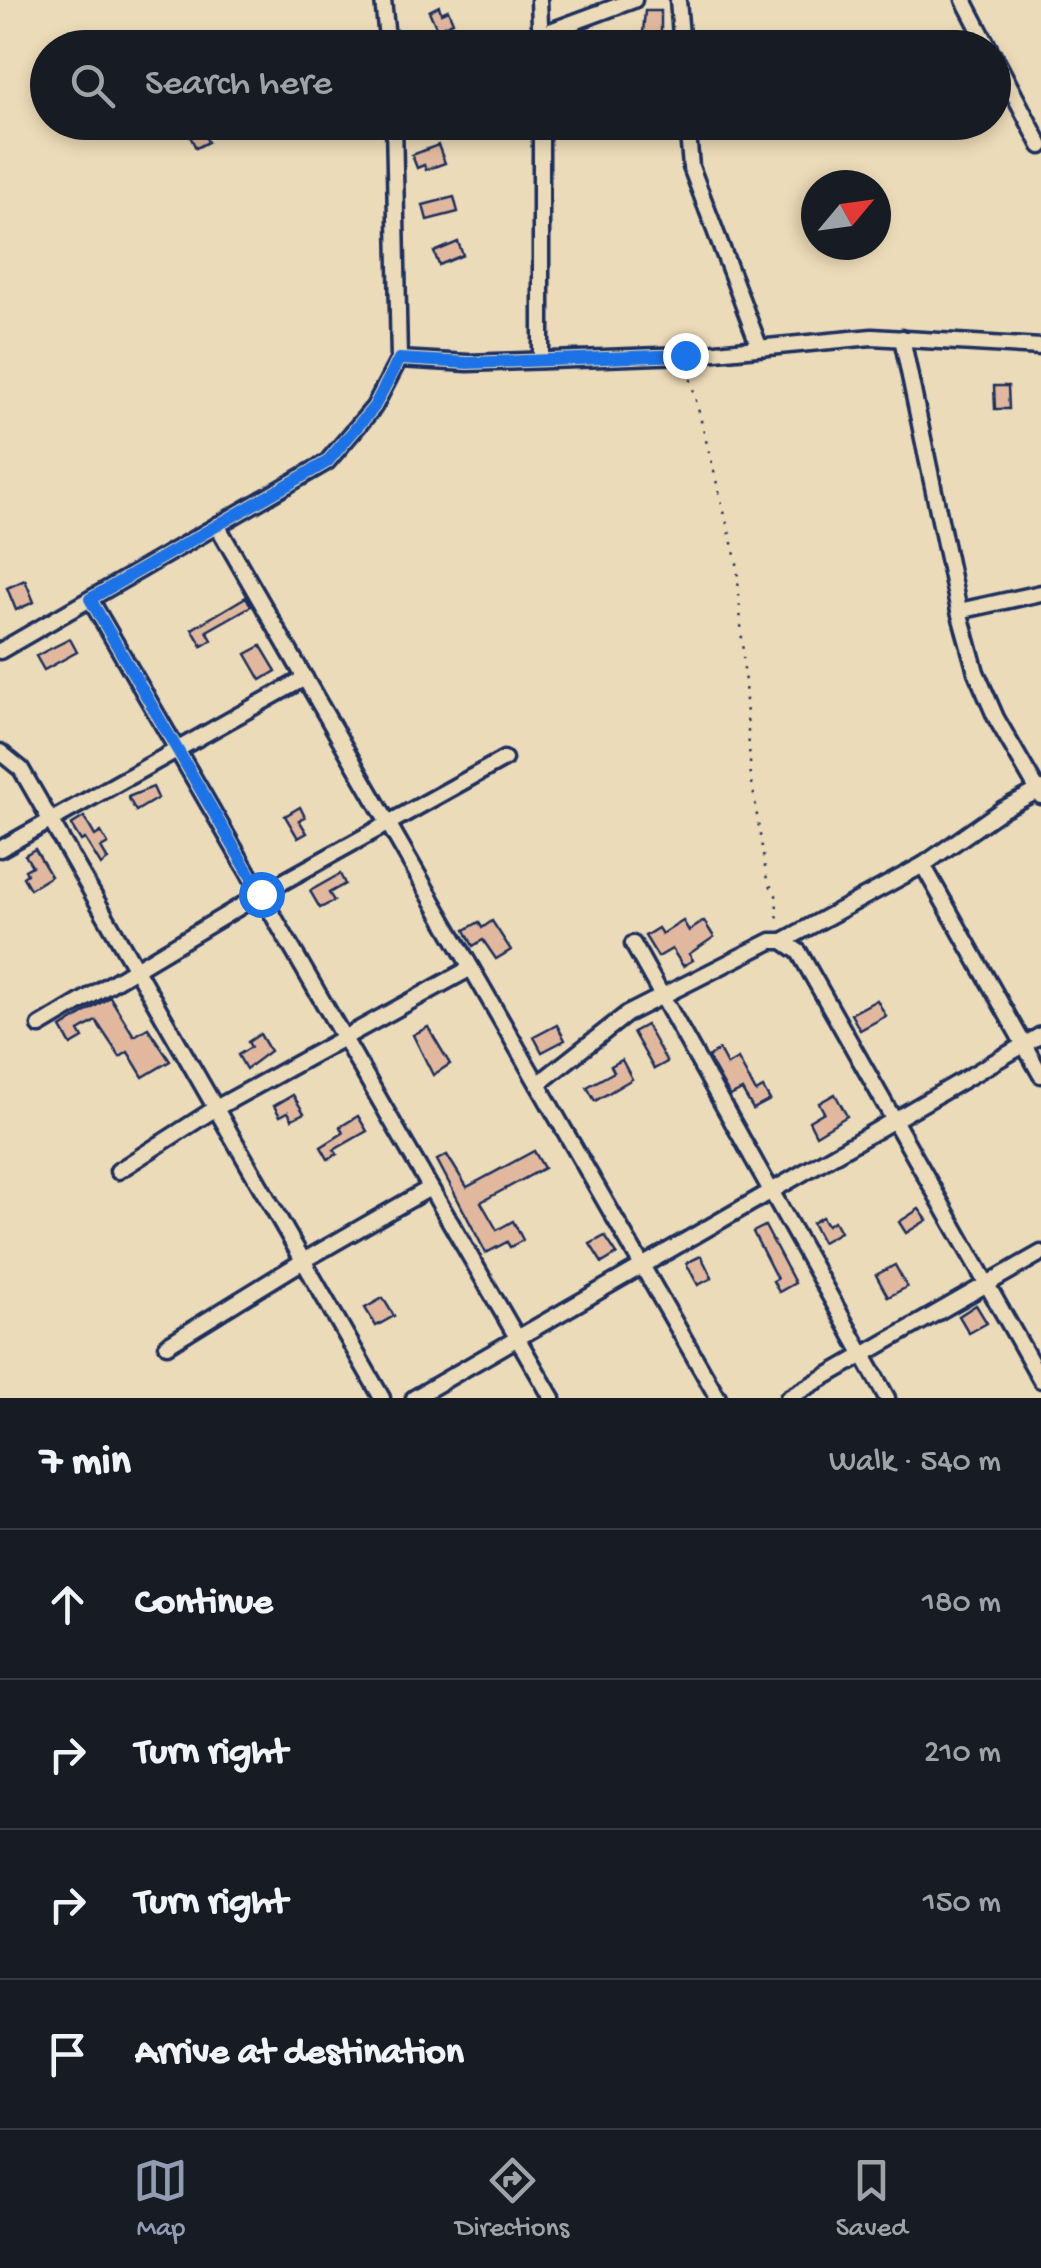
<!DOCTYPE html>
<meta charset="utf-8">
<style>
body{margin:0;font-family:"Gochi Hand",sans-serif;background:#20242c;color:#f1f3f6}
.compass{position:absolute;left:801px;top:170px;width:90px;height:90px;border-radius:50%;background:#171b24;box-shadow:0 5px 15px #0003;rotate:61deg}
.stop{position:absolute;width:30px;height:30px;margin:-22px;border:8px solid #1a73e8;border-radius:50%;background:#fff}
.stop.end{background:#1a73e8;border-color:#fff;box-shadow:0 2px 10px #0008}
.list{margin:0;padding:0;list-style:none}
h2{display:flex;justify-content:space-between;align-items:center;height:130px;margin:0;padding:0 40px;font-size:42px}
h2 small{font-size:32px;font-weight:400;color:#9ea1a6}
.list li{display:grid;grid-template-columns:65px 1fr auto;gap:30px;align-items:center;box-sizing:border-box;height:150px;padding:0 40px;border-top:2px solid #363941}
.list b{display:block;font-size:38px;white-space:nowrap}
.list em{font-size:32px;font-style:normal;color:#9ea1a6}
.icon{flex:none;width:55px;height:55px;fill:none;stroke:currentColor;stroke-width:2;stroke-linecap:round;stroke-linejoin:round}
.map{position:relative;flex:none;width:1041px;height:1398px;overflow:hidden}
.search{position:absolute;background:#171b24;box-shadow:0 5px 15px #0003;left:30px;right:30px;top:30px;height:110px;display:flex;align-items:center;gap:25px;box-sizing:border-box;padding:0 35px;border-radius:55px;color:#9ea1a6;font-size:38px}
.sheet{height:730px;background:#171b24}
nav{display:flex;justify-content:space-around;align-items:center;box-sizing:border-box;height:140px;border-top:2px solid #363941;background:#171b24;font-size:28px;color:#9ea1a6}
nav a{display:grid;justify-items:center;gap:5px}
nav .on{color:#919bb2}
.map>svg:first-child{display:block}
.building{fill:#e1b89d;stroke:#1b2f5e;stroke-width:2.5}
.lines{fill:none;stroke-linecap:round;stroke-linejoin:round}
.minor-casing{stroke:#1b2f5e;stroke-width:21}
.path{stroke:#1b2f5e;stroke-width:2.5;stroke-dasharray:2.5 8;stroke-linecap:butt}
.minor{stroke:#ecdbb8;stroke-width:14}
.route{stroke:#1a73e8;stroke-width:12}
</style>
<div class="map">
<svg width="1041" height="1398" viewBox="0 0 1041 1398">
<rect width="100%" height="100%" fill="#ecdbb8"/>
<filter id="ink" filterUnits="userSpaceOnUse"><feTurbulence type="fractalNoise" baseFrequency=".01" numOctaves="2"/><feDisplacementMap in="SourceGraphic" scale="20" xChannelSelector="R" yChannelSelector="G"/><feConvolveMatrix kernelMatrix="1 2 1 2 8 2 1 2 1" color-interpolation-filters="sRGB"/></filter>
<g filter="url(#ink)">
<g class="building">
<polygon points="439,6 441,13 448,10 453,22 437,29 429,11"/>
<polygon points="645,11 661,11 661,43 642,43"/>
<polygon points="183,122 198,122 208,142 196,148"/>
<polygon points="438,145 445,163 426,170 424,165 417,168 412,155"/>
<polygon points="454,197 458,212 427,220 423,205"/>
<polygon points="458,242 463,255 439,265 434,252"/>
<polygon points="994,386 1008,386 1009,409 995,409"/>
<polygon points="25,580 34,602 16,610 7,588"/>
<polygon points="246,597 251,606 207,631 212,640 202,646 192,629"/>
<polygon points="70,639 77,652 44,670 36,656"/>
<polygon points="261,646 276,671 261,680 246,654"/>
<polygon points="153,787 158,798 136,811 128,797"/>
<polygon points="300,807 305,817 299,820 307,833 298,838 285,816"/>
<polygon points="84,817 95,836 101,832 108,844 101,848 108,860 101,865 85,839 81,841 71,825"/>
<polygon points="35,849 51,876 30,889 23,877 27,874 25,870 32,866 25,855"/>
<polygon points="340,874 345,884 329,893 334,901 320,908 310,891"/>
<polygon points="492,921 511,950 496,959 483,940 473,946 465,930 479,922 482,928"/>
<polygon points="683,921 689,931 704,921 714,937 689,954 693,960 683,966 672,949 658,957 645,936 658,928 662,934"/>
<polygon points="110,997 134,1036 148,1028 170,1061 143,1077 128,1052 120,1057 96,1021 79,1031 83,1038 71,1045 61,1028"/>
<polygon points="877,1000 886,1016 860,1030 851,1014"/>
<polygon points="557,1025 565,1040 542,1052 534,1037"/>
<polygon points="646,1025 667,1062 654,1069 633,1032"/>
<polygon points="428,1027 450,1064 433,1075 413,1035"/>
<polygon points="260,1034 270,1051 246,1069 238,1055 251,1047 248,1042"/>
<polygon points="719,1050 727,1065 738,1059 756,1092 763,1088 770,1100 753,1109 742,1090 730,1096 708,1057"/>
<polygon points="622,1060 632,1079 595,1101 587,1087 614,1072 611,1066"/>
<polygon points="835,1094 847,1116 816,1135 809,1121 824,1112 819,1103"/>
<polygon points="293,1095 304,1113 292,1119 288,1112 280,1116 274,1106"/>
<polygon points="358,1116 367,1131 334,1150 337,1154 328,1159 321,1147 343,1133 340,1127"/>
<polygon points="534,1151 544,1168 481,1202 497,1230 513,1221 523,1240 510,1247 507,1242 486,1253 437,1160 447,1155 467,1187"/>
<polygon points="919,1209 927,1220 906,1233 899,1222"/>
<polygon points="822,1217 827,1225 834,1221 840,1232 822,1242 812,1223"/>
<polygon points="765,1226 795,1283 779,1292 773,1281 777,1279 753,1232"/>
<polygon points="605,1236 617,1254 602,1263 590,1244"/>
<polygon points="701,1256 712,1278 698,1285 686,1263"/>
<polygon points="895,1265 907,1287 888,1297 876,1275"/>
<polygon points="383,1298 394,1316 376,1326 365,1308"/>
<polygon points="976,1305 987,1323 969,1333 959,1316"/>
</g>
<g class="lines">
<defs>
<g id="minor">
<polyline points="383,0 388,48"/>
<polyline points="539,0 541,48"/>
<polyline points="678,0 682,48"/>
<polyline points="964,0 989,48"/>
<polyline points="504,48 634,0"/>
<polyline points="994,56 1041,146"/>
<polyline points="541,122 541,360"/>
<polyline points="687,122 691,167 759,346"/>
<polyline points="902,338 959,611 976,672 996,718 1041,796"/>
<polyline points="399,359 468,363 685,355 872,337 1041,347"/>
<polyline points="217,525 718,1398"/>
<polyline points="90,599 552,1398"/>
<polyline points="959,611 1041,593"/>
<polyline points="0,651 327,462 374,407 399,359 394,122"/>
<polyline points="0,752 21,769 382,1398"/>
<polyline points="0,849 305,678"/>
<polyline points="923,865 1041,1075"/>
<polyline points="783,941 923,865 1003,809 1041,789"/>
<polyline points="633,944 887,1398"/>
<polyline points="40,1026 261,894 504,759"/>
<polyline points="538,1084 627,1014 771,941 783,941 799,952 1041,1380"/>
<polyline points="118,1171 216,1108 471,968"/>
<polyline points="167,1345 303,1261 430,1188"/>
<polyline points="414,1398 1041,1035"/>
<polyline points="788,1398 1041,1253"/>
</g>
</defs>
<use href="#minor" class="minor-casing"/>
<polyline class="path" points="688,369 737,563 751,777 767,880 776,895 778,925"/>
<use href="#minor" class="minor"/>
</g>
</g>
<g class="lines" filter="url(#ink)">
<polyline class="route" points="261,894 90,599 327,462 374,407 399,359 468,363 685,355"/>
</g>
</svg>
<svg class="compass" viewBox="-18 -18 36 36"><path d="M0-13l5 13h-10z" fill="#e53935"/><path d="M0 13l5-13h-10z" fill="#9ea1a6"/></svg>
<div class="stop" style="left:261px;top:894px"></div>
<div class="stop end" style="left:685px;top:355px"></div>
<div class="search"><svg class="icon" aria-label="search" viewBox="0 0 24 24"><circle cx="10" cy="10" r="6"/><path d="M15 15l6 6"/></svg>Search here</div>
</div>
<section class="sheet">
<h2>7 min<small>Walk · 540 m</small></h2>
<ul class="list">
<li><svg class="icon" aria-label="ahead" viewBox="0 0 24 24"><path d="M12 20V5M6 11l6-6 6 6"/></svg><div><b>Continue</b></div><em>180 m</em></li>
<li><svg class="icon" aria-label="right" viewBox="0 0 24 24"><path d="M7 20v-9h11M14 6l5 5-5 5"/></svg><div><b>Turn right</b></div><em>210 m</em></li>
<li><svg class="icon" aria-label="right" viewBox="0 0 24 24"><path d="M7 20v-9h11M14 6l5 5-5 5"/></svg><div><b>Turn right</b></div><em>150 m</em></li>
<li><svg class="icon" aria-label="arrive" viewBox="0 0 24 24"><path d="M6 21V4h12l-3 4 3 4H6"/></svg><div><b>Arrive at destination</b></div></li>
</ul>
</section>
<nav>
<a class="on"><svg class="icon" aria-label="map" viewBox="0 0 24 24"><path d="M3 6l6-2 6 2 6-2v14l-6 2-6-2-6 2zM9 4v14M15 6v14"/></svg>Map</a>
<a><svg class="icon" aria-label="directions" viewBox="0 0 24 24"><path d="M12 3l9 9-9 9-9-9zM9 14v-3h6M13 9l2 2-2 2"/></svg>Directions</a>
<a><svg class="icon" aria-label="saved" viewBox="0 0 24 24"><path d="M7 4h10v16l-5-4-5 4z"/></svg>Saved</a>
</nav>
